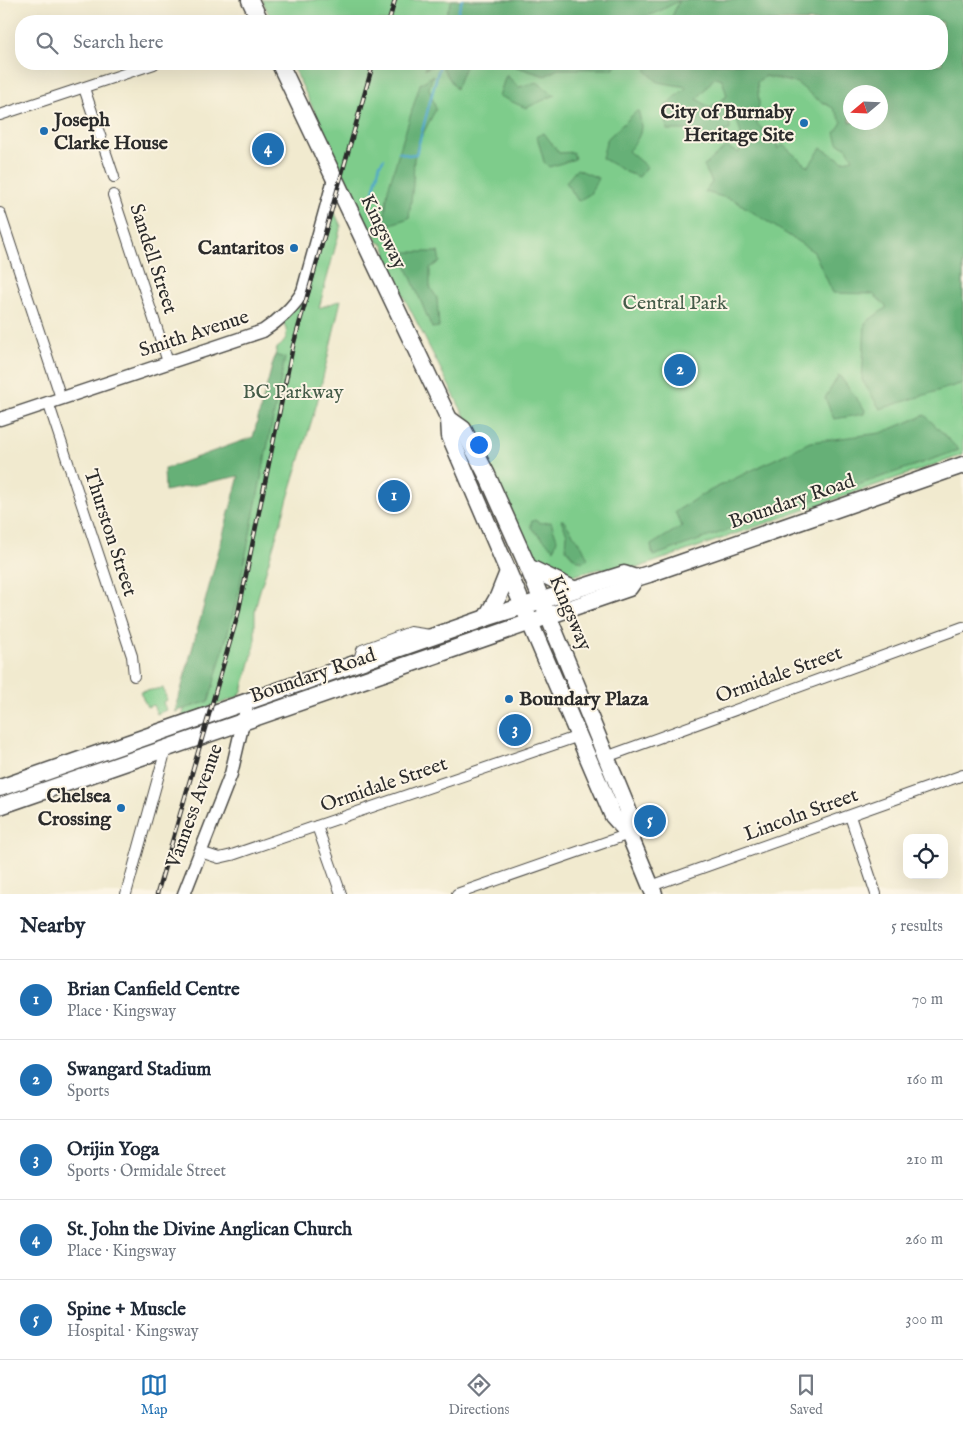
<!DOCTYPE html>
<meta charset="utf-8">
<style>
body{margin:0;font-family:"IM FELL English",serif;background:#f6f6f7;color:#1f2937}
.controls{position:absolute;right:15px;bottom:15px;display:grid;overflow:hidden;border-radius:10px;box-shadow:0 5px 20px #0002}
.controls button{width:45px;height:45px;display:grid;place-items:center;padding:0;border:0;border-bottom:1px solid #e0e1e3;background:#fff;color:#1f2937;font:25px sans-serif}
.compass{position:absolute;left:843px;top:85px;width:45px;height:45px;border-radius:50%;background:#fff;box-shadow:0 5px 20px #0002;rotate:251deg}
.you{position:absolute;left:478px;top:444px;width:18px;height:18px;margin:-12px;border:4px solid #fff;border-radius:50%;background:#1a73e8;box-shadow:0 0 0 8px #1a73e833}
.badge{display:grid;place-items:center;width:32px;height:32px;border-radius:50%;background:#1f6fb2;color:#fff;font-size:16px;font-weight:700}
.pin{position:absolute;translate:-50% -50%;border:2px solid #fff;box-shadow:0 1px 5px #0006}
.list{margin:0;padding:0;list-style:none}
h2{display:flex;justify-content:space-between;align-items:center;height:65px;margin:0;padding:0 20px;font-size:21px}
h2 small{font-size:16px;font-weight:400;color:#747a83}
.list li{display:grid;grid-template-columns:32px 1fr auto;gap:15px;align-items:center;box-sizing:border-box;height:80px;padding:0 20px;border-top:1px solid #e0e1e3}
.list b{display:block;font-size:19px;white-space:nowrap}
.list p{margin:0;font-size:16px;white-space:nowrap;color:#747a83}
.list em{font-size:16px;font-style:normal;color:#747a83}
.icon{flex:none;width:28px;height:28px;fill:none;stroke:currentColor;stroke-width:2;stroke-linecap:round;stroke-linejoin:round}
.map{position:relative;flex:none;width:963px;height:894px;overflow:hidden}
.search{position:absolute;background:#fff;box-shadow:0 5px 20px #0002;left:15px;right:15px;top:15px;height:55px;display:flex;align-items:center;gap:12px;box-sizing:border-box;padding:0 18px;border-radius:20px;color:#747a83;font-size:19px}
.sheet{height:465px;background:#fff}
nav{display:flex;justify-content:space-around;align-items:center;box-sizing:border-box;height:70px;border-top:1px solid #e0e1e3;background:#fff;font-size:14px;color:#747a83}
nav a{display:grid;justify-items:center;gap:2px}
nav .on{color:#1f6fb2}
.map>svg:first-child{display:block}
.green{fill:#7ecc8b;stroke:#547c5b;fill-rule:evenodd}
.forest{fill:#66b077;stroke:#486e51;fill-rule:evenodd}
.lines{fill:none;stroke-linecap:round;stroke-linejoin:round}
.stream{stroke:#4ea6cb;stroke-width:2.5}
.minor-casing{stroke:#494844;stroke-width:12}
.tertiary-casing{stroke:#494844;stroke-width:15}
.primary-casing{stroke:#494844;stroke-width:19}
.minor{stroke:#fff;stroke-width:10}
.tertiary{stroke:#fff;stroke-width:12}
.primary{stroke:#fff;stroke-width:16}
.rail-casing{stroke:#2b2b2b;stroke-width:4.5}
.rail{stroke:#fcf5e5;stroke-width:2.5;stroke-dasharray:8;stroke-linecap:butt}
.poi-dot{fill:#1f6fb2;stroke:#fcf5e5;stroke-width:2}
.labels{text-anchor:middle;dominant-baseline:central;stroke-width:4;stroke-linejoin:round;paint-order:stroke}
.poi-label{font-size:20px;font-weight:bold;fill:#2b2b2b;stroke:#fcf5e5;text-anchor:end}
.street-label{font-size:20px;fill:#2b2b2b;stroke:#fcf5e5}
.park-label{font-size:20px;fill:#445b48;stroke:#fcf5e5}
</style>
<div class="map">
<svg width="963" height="894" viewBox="0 0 963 894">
<rect width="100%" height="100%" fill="#fcf5e5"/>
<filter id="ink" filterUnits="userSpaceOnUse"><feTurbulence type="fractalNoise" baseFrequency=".02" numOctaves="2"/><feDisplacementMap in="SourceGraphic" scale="10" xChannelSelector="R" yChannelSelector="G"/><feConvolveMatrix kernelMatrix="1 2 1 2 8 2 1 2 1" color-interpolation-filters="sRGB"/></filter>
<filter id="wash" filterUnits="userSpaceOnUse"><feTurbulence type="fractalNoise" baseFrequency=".0096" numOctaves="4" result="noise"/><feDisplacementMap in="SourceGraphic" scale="20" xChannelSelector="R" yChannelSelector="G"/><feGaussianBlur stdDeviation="1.12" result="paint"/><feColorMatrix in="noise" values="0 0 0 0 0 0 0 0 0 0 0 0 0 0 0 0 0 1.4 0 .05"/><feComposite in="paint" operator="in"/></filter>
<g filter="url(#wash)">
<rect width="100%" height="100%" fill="#f1eacf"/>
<g class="green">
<path d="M262,0H963V455L640,567L599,569L564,578L537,564L532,557L488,462L385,260L384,256L387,252L383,244L378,242L371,228L367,224L292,64H942V21H272ZM850,92H880V122H850Z"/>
<path d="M332,207L341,226L319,308L341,300L317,403L258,597L255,611V645L242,691L238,697L182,718L277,348C287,342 289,332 283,322L290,312Z"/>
<polygon points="163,688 167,700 163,702 166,710 157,714 153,705 147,707 140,692"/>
</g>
<g class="forest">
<path d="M452,0H963V383L880,409L862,380L865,323L887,307L873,294L833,293L814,252L734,200L705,192L712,182L704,166L726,147L739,153C744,137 740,122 729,111L730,130L721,132L710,145H693L690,130H667L665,106L687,87L658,82L646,71L650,64H942V21H670L679,1C668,6 658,13 647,16C616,24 587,21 556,15L555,21H443ZM765,76L797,83L815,98L833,108L842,122L835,133L838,143L847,148L853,159L843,161L821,148L808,167L783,145L777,149L778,136L767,133L757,124L759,103L757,82ZM715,77L722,79L727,96L710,108L697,99ZM850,92H880V122H850Z"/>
<polygon points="427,64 466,64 456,89 440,64 425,69"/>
<polygon points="507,64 616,64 613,69 558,69 545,76"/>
<polygon points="433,75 429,88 436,109 419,141 414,159 413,184 409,218 391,224 384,223 388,189 420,84"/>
<polygon points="506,75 519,87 537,82 555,95 526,108 499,96"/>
<path d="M638,110C644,129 641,137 628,151L647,167L639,177L626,172L602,158L607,139Z"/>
<polygon points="544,133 559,153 573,152 575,159 549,167 544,162 537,136"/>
<polygon points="577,169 598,178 590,194 578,201 566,182"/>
<polygon points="405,252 438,252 440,262 430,268 430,287 437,298 439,327 432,328 407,268"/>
<polygon points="275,355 285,358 237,599 209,701 175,712 239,476 165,491 164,469 253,437"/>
<polygon points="839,375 865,410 864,414 834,419 825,398"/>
<polygon points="925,415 959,450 653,556 651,545 682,526 675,512 703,494 810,442 881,433"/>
<polygon points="535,520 541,523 551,522 557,539 554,549 531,528 531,522"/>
<polygon points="561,520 563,520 582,546 588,559 582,562 574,558 566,549 567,534"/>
</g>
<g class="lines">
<g class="stream">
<polyline points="455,21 462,0"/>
<polyline points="399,152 408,155 416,154 440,64"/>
<polyline points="369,209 380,164 384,159"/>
</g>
</g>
</g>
<g filter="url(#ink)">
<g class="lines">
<defs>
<g id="minor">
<polyline points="84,88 114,177"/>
<polyline points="0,115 154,64"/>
<polyline points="113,195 168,362"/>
<polyline points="0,213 61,398"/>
<polyline points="48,402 132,656 134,676"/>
<polyline points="358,663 362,650 410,632 430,635"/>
<polyline points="606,757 963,627"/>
<polyline points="850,816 876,894"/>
<polyline points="317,826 341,894"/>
<polyline points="200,852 219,858 232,855 579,736"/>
<polyline points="651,886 963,775"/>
<polyline points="126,894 166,749"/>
<polyline points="457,894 629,834"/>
</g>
<g id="tertiary">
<path d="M0,419L263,331C277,322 295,306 303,291L334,179"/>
<polyline points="184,894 231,774 248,701"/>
</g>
<g id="primary">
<polyline points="250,0 260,21"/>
<polyline points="280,64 449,419 450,436 613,816 629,834 654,894"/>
<polyline points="449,419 463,429 487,475 528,567 628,810 629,834"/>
<polyline points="528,567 573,589"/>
<polyline points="486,618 498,597 508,572"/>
<polyline points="0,788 486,618 624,574 636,578"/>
<polyline points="0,806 600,598 629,588 636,578 649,574 963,465"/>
</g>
</defs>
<use href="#minor" class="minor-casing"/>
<use href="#tertiary" class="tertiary-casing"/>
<use href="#primary" class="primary-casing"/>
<use href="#minor" class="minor"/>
<use href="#tertiary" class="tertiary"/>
<use href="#primary" class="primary"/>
<defs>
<g id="rail">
<polyline points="389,21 395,0"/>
<polyline points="157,894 238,614 293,346 373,64"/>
</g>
</defs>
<use href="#rail" class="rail-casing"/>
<use href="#rail" class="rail"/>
</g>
</g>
<g class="poi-dot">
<circle cx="804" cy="123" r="5"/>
<circle cx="44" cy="131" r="5"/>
<circle cx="294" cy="248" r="5"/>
<circle cx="509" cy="699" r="5"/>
<circle cx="121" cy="808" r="5"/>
</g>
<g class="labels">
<g class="poi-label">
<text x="794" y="112">City of Burnaby<tspan x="794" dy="23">Heritage Site</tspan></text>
<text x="54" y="120" text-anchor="start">Joseph<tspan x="54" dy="23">Clarke House</tspan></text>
<text x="284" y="248">Cantaritos</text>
<text x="519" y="699" text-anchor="start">Boundary Plaza</text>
<text x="111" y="796">Chelsea<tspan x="111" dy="23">Crossing</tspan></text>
</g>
<g class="street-label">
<text transform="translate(383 232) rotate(64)">Kingsway</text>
<text transform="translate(153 259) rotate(72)">Sandell Street</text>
<text transform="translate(194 334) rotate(-18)">Smith Avenue</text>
<text transform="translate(792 502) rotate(-19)">Boundary Road</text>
<text transform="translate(110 533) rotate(72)">Thurston Street</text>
<text transform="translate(570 613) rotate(67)">Kingsway</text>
<text transform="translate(779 675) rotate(-20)">Ormidale Street</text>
<text transform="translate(313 676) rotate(-19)">Boundary Road</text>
<text transform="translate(384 785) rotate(-19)">Ormidale Street</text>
<text transform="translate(195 806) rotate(-70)">Vanness Avenue</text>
<text transform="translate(801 815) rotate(-20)">Lincoln Street</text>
</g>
<g class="park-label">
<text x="675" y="303">Central Park</text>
<text x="293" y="392">BC Parkway</text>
</g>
</g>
</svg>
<div class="controls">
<button><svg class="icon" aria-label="locate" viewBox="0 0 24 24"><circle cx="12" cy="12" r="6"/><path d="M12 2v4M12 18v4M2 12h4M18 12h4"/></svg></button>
</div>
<svg class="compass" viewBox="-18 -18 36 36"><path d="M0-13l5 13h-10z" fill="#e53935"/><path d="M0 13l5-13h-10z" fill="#747a83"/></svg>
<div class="you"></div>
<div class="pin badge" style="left:394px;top:496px">1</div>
<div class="pin badge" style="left:680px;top:370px">2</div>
<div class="pin badge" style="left:515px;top:730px">3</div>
<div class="pin badge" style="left:268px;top:149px">4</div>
<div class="pin badge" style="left:650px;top:821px">5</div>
<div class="search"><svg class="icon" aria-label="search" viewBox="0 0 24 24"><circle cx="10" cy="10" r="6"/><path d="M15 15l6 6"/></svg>Search here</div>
</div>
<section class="sheet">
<h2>Nearby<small>5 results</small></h2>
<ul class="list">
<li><span class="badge">1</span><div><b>Brian Canfield Centre</b><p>Place · Kingsway</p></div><em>70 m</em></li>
<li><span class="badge">2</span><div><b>Swangard Stadium</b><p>Sports</p></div><em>160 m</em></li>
<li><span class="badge">3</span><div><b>Orijin Yoga</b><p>Sports · Ormidale Street</p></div><em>210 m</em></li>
<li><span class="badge">4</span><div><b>St. John the Divine Anglican Church</b><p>Place · Kingsway</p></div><em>260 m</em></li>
<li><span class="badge">5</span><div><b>Spine + Muscle</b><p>Hospital · Kingsway</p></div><em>300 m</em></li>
</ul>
</section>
<nav>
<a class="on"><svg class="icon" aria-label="map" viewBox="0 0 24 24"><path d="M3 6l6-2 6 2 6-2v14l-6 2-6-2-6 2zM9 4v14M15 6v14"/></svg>Map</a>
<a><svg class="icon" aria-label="directions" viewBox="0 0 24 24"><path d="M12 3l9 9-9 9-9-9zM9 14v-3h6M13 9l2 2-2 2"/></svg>Directions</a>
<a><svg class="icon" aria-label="saved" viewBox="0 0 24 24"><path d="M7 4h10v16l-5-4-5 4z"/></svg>Saved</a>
</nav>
